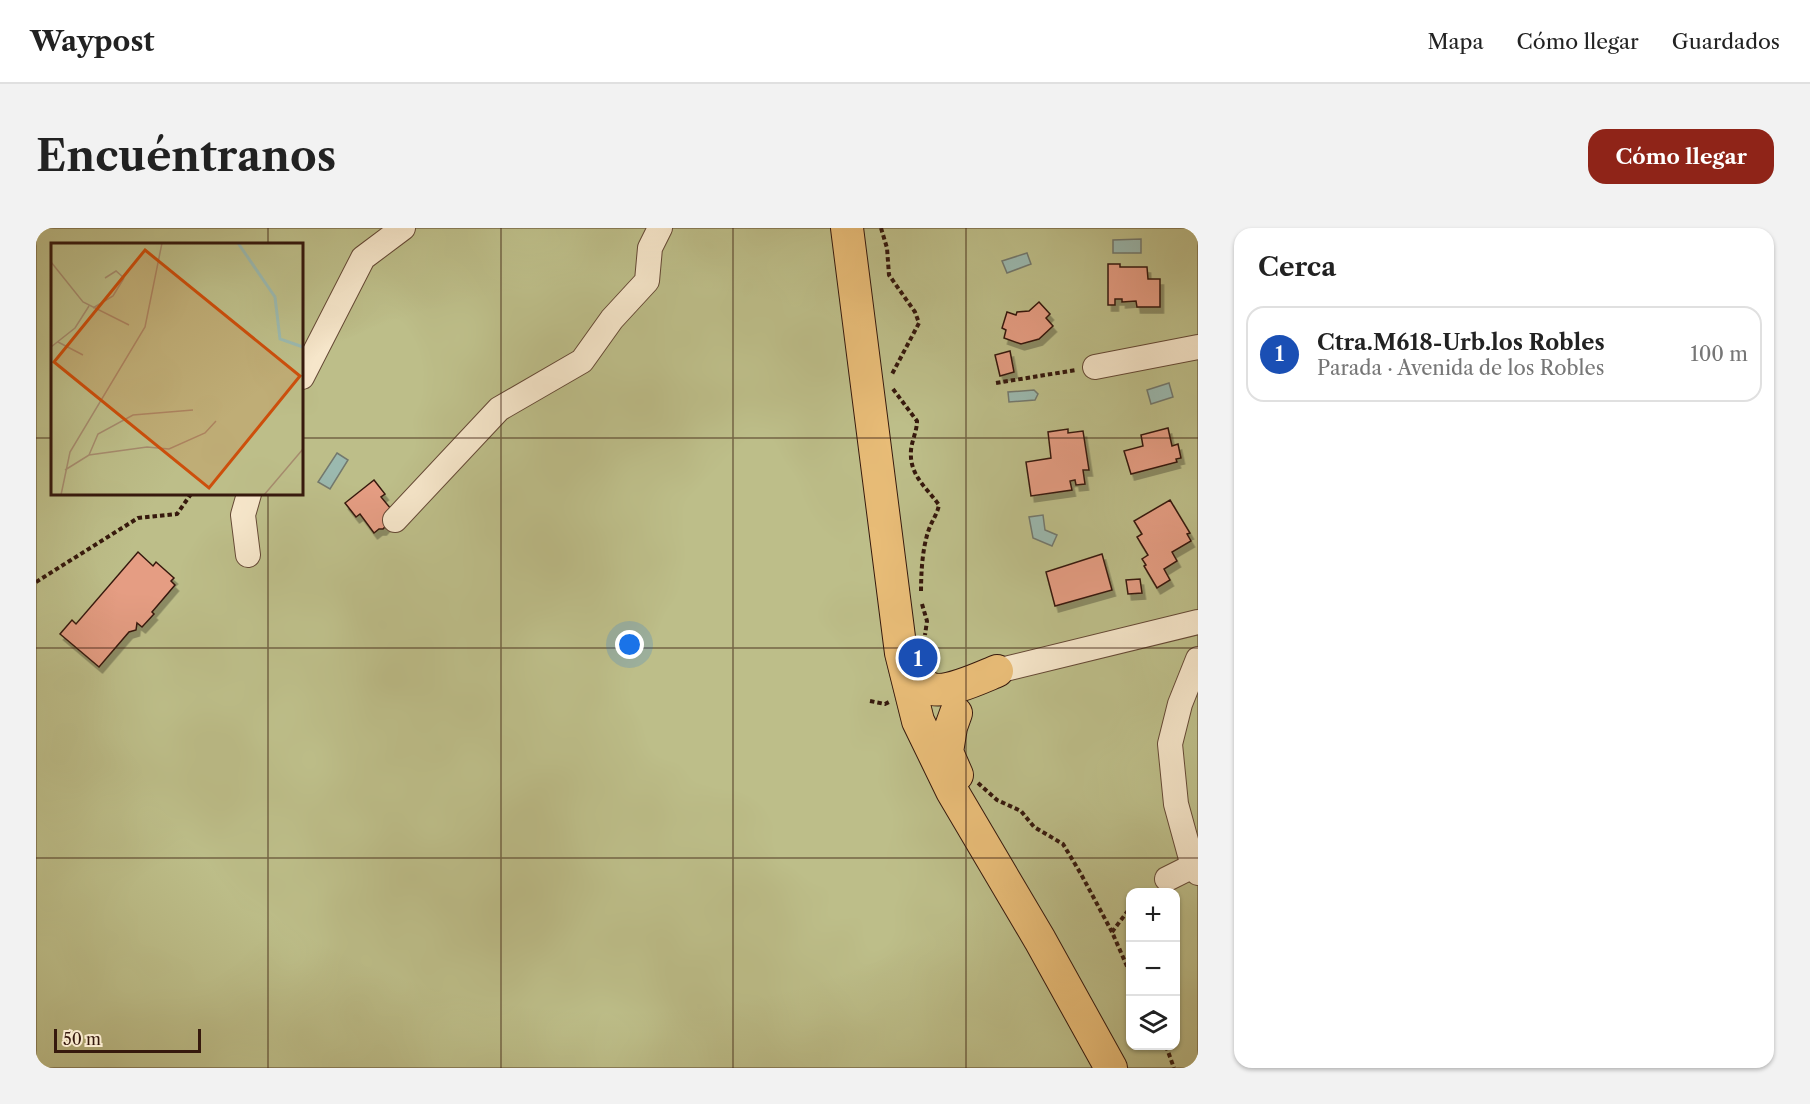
<!DOCTYPE html>
<html lang="es">
<meta charset="utf-8">
<style>
body{margin:0;font-family:"Libre Caslon Text",serif;background:#f2f2f2;color:#222}
.controls{position:absolute;right:18px;bottom:18px;display:grid;overflow:hidden;border-radius:12px;box-shadow:0 2px 4px #0004}
.controls button{width:54px;height:54px;display:grid;place-items:center;padding:0;border:0;border-bottom:2px solid #e0e0e0;background:#fff;color:#222;font:30px sans-serif}
.scale{position:absolute;left:18px;bottom:15px;width:147px;box-sizing:border-box;padding-left:6px;border:3px solid #36190d;border-top:0;font-size:16px;line-height:21px;white-space:nowrap;color:#36190d;-webkit-text-stroke:4px #f6e6ca;paint-order:stroke}
.you{position:absolute;left:594px;top:417px;width:21px;height:21px;margin:-15px;border:4px solid #fff;border-radius:50%;background:#1a73e8;box-shadow:0 0 0 9px #1a73e833}
.badge{display:grid;place-items:center;width:39px;height:39px;border-radius:50%;background:#8f2418;color:#fff;font-size:20px;font-weight:700}
.pin{position:absolute;translate:-50% -50%;border:3px solid #fff;box-shadow:0 2px 6px #0006}
.list{margin:0;padding:0;list-style:none}
h2{display:flex;justify-content:space-between;align-items:center;height:78px;margin:0;padding:0 24px;font-size:26px}
h2 small{font-size:20px;font-weight:400;color:#767676}
.list li{display:grid;grid-template-columns:39px 1fr auto;gap:18px;align-items:center;box-sizing:border-box;height:96px;margin:0 12px 12px;padding:0 12px;border:2px solid #e0e0e0;border-radius:18px}
.list b{display:block;font-size:22px;white-space:nowrap}
.list p{margin:0;font-size:20px;white-space:nowrap;color:#767676}
.list em{font-size:20px;font-style:normal;color:#767676}
.icon{flex:none;width:33px;height:33px;fill:none;stroke:currentColor;stroke-width:2;stroke-linecap:round;stroke-linejoin:round}
.map{position:relative;flex:none;width:1162px;height:840px;overflow:hidden;border-radius:18px}
header{display:flex;align-items:center;gap:36px;box-sizing:border-box;height:84px;padding:0 30px;background:#fff;border-bottom:2px solid #e0e0e0}
header strong{font-size:28px}
nav{display:flex;gap:33px;margin-inline-start:auto;font-size:21px}
.intro{display:flex;align-items:center;justify-content:space-between;box-sizing:border-box;height:144px;padding:0 36px}
h1{margin:0;font-size:42px}
.button{padding:15px 27px;border-radius:18px;background:#8f2418;color:#fff;font-size:21px;font-weight:700}
main{display:flex;gap:36px;padding:0 36px}
aside{flex:1;background:#fff;border-radius:18px;box-shadow:0 2px 4px #0004}
.map>svg:first-child{display:block}
.green{fill:#bdbe89;stroke:#7a6c4b;stroke-width:1.5;fill-rule:evenodd}
.water{fill:#9bb9af;stroke:#73796e;stroke-width:1.5}
.building{fill:#e59d83;stroke:#36190d;stroke-width:1.5;filter:url(#shadow)}
.lines{fill:none;stroke-linecap:round;stroke-linejoin:round}
.minor-casing{stroke:#654935;stroke-width:26}
.major-casing{stroke:#36190d;stroke-width:34}
.path{stroke:#36190d;stroke-width:4;stroke-dasharray:4.5 3;stroke-linecap:butt}
.minor{stroke:#f6e6ca;stroke-width:24}
.major{stroke:#e8bc77;stroke-width:32}
.grid{fill:none;stroke:#36190d;stroke-width:1.5;stroke-opacity:0.55}
.inset-river{fill:none;stroke:#9bb9af;stroke-width:3}
.inset-road{fill:none;stroke:#a68c6e;stroke-width:1.5}
.view{fill:#cd4f0c;fill-opacity:0.15;stroke:#cd4f0c;stroke-width:3}
.inset-edge{fill:none;stroke:#36190d;stroke-width:3}
</style>
<header>
<strong>Waypost</strong>
<nav><a>Mapa</a><a>Cómo llegar</a><a>Guardados</a></nav>
</header>
<div class="intro"><h1>Encuéntranos</h1><a class="button">Cómo llegar</a></div>
<main>
<div class="map">
<svg width="1162" height="840" viewBox="0 0 1162 840">
<defs>
<filter id="shadow"><feDropShadow dx="3.5" dy="6" stdDeviation="0" flood-color="#0004"/></filter>
</defs>
<rect width="100%" height="100%" fill="#f1d8ae"/>
<filter id="stains"><feTurbulence type="fractalNoise" baseFrequency=".00333" numOctaves="4"/><feColorMatrix values="0 0 0 0 .2 0 0 0 0 .09 0 0 0 0 .02 0 0 0 .5 -.17"/></filter>
<radialGradient id="worn" r=".72"><stop offset=".6" stop-color="#630" stop-opacity="0"/><stop offset="1" stop-color="#630" stop-opacity=".3"/></radialGradient>
<path class="green" d="M0,0H1162V840H0ZM16,16H266V266H16ZM1094,664H1140V818H1094Z"/>
<g class="water">
<polygon points="1105,11 1105,25 1077,25 1077,12"/>
<polygon points="991,25 995,36 971,45 966,33"/>
<polygon points="1133,155 1137,169 1115,176 1111,162"/>
<polygon points="998,162 1002,166 999,172 973,174 972,164"/>
<polygon points="301,225 312,232 294,261 282,254"/>
<polygon points="1007,287 1009,302 1021,307 1016,318 997,310 993,289"/>
</g>
<g class="building">
<polygon points="1072,36 1084,36 1084,39 1111,39 1112,51 1124,51 1124,79 1101,79 1100,73 1086,74 1086,71 1079,71 1079,77 1072,77"/>
<polygon points="1003,74 1014,86 1010,90 1017,98 1003,111 985,116 968,110 970,102 966,100 971,84 980,87 981,84 993,83"/>
<polygon points="974,123 978,144 964,148 959,127"/>
<polygon points="1132,200 1136,218 1142,216 1145,230 1140,231 1141,234 1095,246 1088,223 1107,218 1105,207"/>
<polygon points="1032,201 1032,205 1047,203 1053,242 1047,242 1049,256 1040,257 1039,252 1034,253 1036,262 995,268 990,234 1015,230 1012,204"/>
<polygon points="338,252 349,266 345,269 360,287 347,301 343,301 338,305 324,286 320,289 309,275"/>
<polygon points="1134,272 1154,305 1151,306 1155,313 1136,324 1141,333 1128,341 1134,352 1121,360 1108,338 1110,337 1106,331 1112,327 1101,309 1106,306 1098,293"/>
<polygon points="102,324 117,338 120,334 138,350 135,353 139,357 116,384 118,386 106,399 101,395 100,402 93,404 63,439 24,406 36,392 40,396"/>
<polygon points="1066,326 1076,362 1019,378 1010,344"/>
<polygon points="1104,351 1106,365 1092,366 1090,352"/>
</g>
<g class="lines">
<defs>
<g id="minor">
<polyline points="1059,139 1162,119"/>
<polyline points="266,149 327,30 367,0"/>
<polyline points="359,292 463,181 546,133 576,91 611,53 614,20 624,0"/>
<polyline points="212,327 207,287 213,266"/>
<polyline points="1162,431 1144,476 1134,516 1140,576 1157,638 1162,645"/>
<polyline points="961,443 1162,394"/>
<polyline points="1131,651 1157,638"/>
</g>
<g id="major">
<polyline points="811,0 865,425 882,493 916,563 1004,712 1075,840"/>
<path d="M869,431C876,441 882,454 893,460C909,467 946,449 961,443"/>
<polyline points="920,485 915,499 911,524 921,547"/>
</g>
</defs>
<use href="#minor" class="minor-casing"/>
<use href="#major" class="major-casing"/>
<g class="path">
<polyline points="845,0 851,20 853,47 879,84 883,95 855,148"/>
<polyline points="960,155 1040,142"/>
<path d="M857,161L881,193C881,203 876,212 875,222C873,247 890,259 903,277C901,287 895,294 892,304C886,323 885,346 885,366"/>
<polyline points="0,354 102,290 141,286 155,266"/>
<polyline points="886,376 891,393 889,407"/>
<polyline points="834,473 849,476 853,474"/>
<polyline points="942,555 961,572 985,583 998,599 1027,616 1045,646 1076,704 1094,745"/>
<polyline points="1076,704 1094,680"/>
<polyline points="1130,818 1138,840"/>
</g>
<use href="#minor" class="minor"/>
<use href="#major" class="major"/>
</g>
<path class="grid" d="M232,0V16M465,0V840M697,0V840M930,0V840M0,210H16M266,210H1162M232,266V840M0,420H1162M0,630H1162"/>
<g transform="translate(15 15)">
<rect width="252" height="252" fill="#f1d8ae"/>
<path d="M0,0H252V252H0Z" fill="#bdbe89"/>
<path class="inset-river" d="M187,0L224,54L229,96L252,104"/>
<path class="inset-road" d="M0,19L32,59L78,82M54,35L65,28L73,35M42,65L62,53L73,35M7,99L32,112M0,104L24,85L38,63M38,212L47,191L82,172L142,167M14,227L38,212L96,204L118,206L154,190L165,178M10,252L19,209L94,84L111,0M213,252L252,206"/>
<path class="view" d="M94,7L249,133L158,245L3,119Z"/>
<rect width="252" height="252" class="inset-edge"/>
</g>
<rect width="100%" height="100%" filter="url(#stains)"/>
<rect width="100%" height="100%" fill="url(#worn)"/>
</svg>
<div class="controls">
<button>+</button>
<button>−</button>
<button><svg class="icon" aria-label="layers" viewBox="0 0 24 24"><path d="M12 4l9 5-9 5-9-5zM3 14l9 5 9-5"/></svg></button>
</div>
<div class="scale">50 m</div>
<div class="you"></div>
<div class="pin badge" style="left:882px;top:430px;background:#1a4fb4">1</div>
</div>
<aside>
<h2>Cerca<small></small></h2>
<ul class="list">
<li><span class="badge" style="background:#1a4fb4">1</span><div><b>Ctra.M618-Urb.los Robles</b><p>Parada · Avenida de los Robles</p></div><em>100 m</em></li>
</ul>
</aside>
</main>
